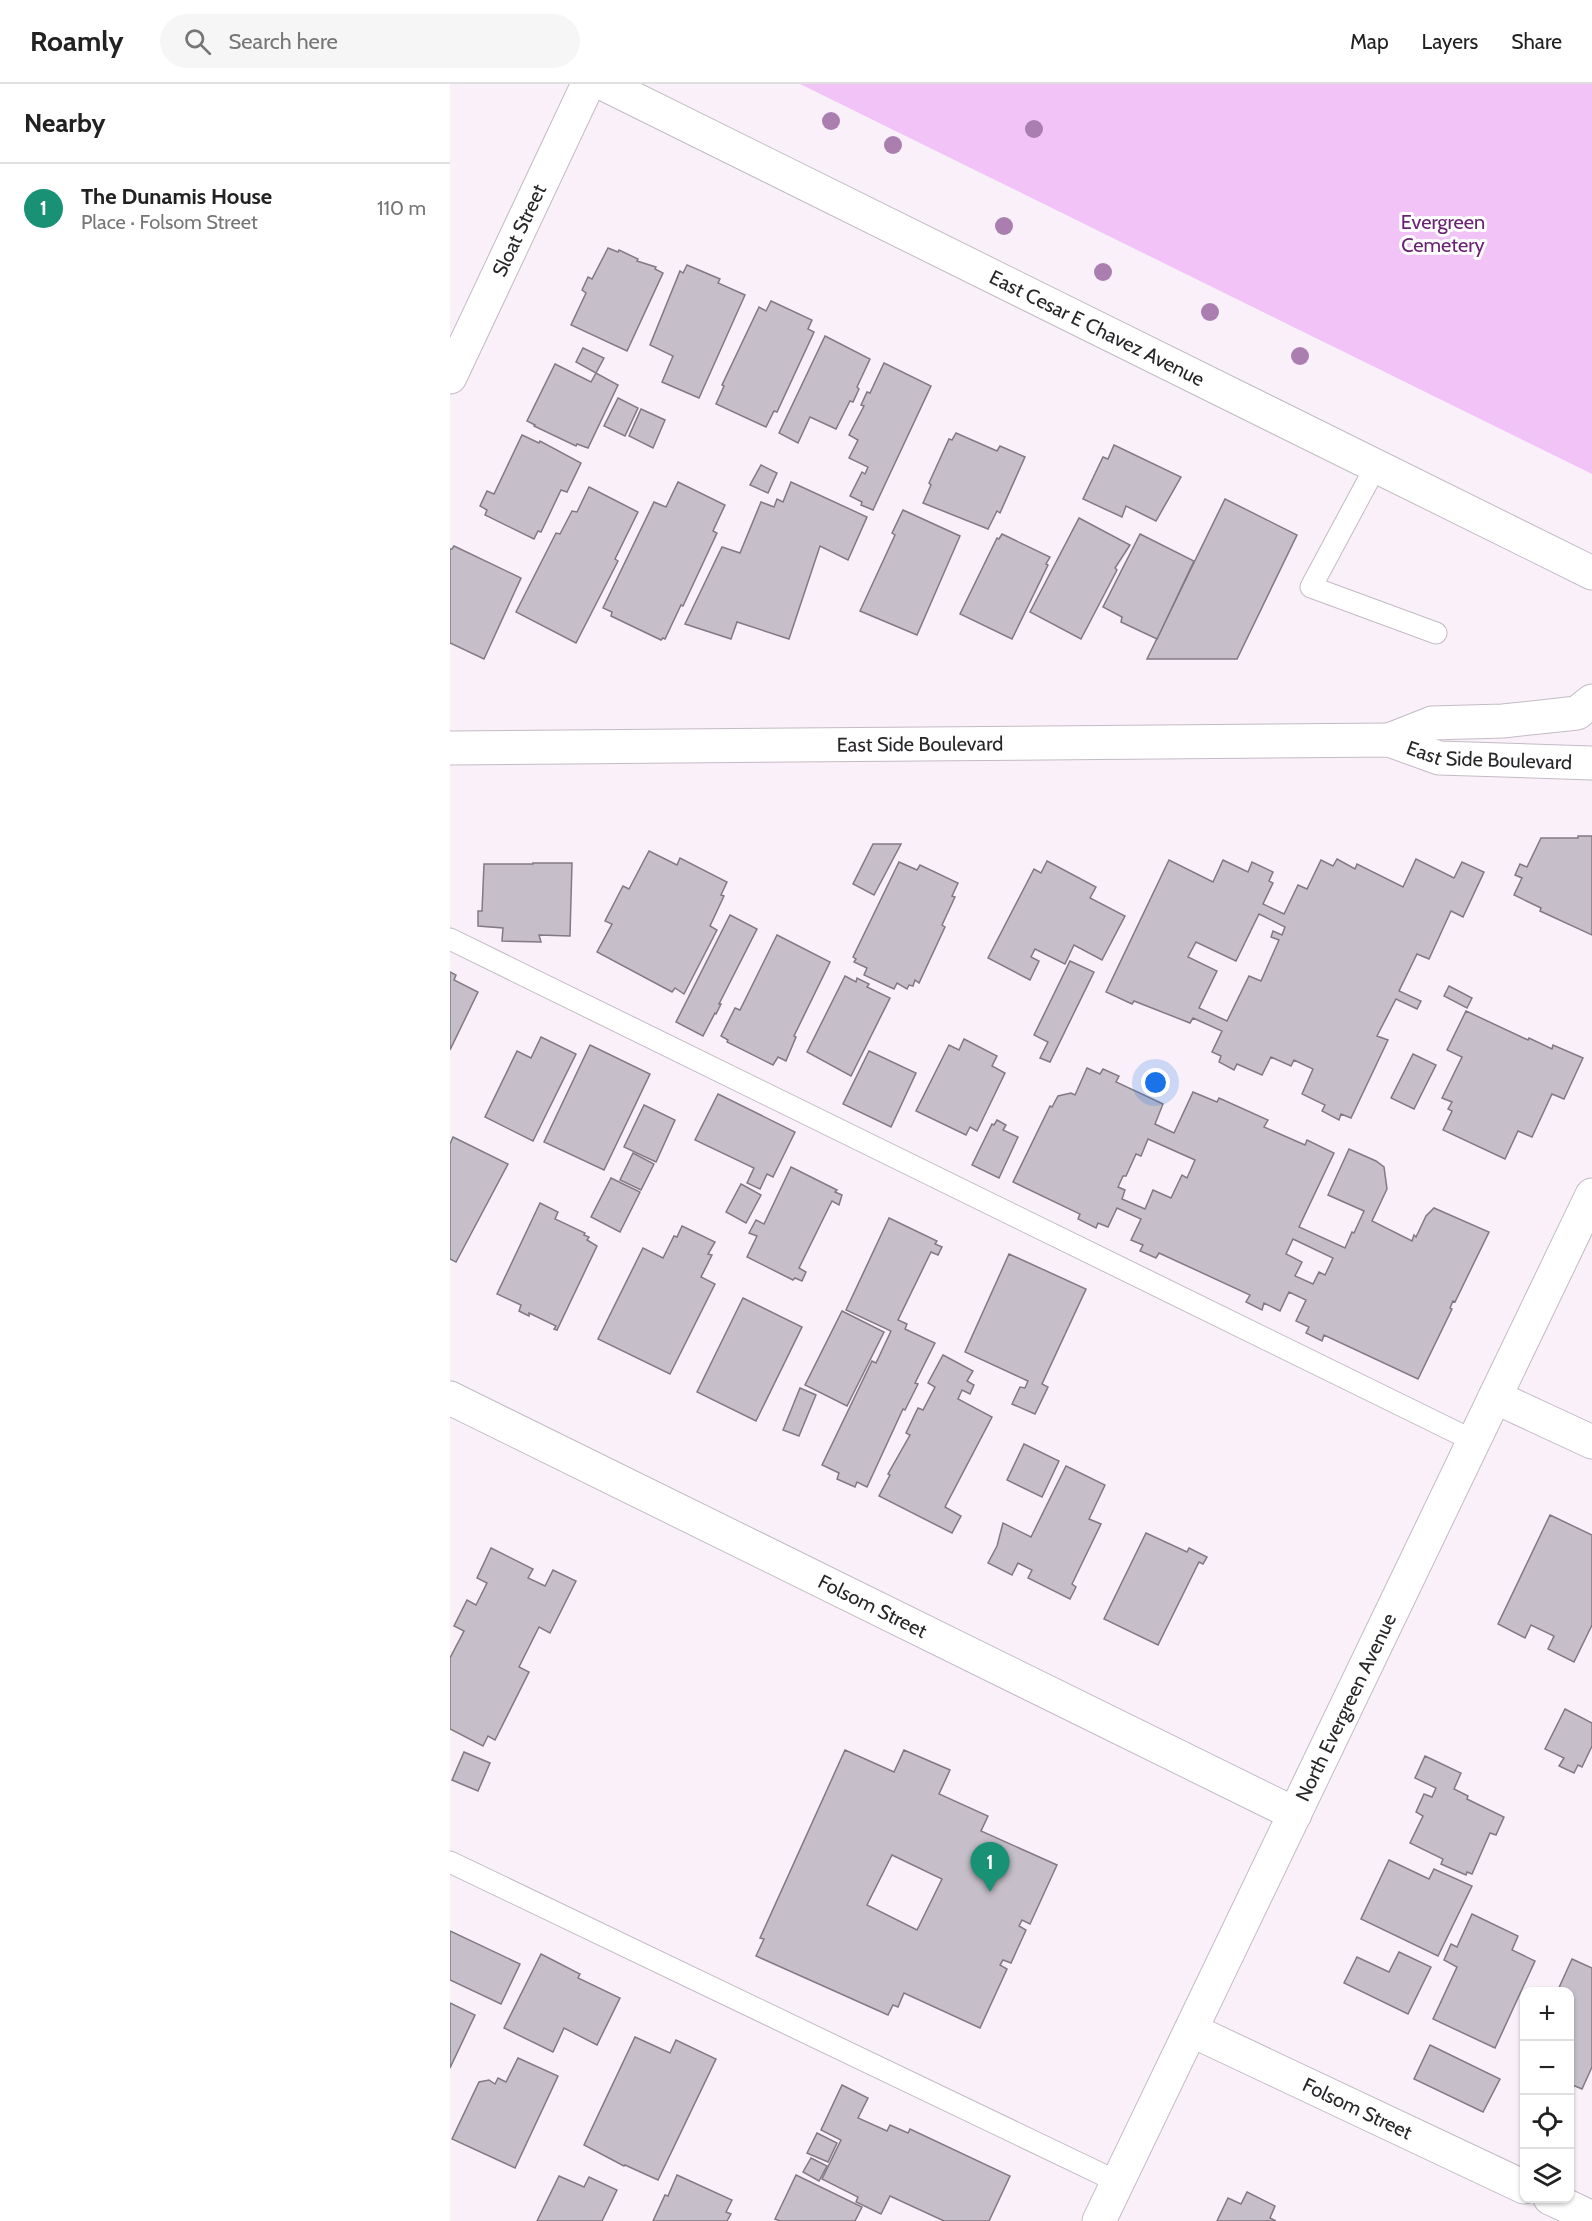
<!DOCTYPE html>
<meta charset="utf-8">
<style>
body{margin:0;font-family:Cabin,sans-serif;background:#f6f6f6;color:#222}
.controls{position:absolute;right:18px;bottom:18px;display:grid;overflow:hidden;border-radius:12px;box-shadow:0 2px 4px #0004}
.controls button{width:54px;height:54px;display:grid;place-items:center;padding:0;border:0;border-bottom:2px solid #e0e0e0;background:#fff;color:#222;font:30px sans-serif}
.you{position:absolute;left:706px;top:999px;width:21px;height:21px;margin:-15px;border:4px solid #fff;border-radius:50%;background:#1a73e8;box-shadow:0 0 0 9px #1a73e833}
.badge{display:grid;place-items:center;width:39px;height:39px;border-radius:50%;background:#189175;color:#fff;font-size:20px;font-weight:700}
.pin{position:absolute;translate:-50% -50px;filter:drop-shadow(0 2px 3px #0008)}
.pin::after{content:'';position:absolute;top:32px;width:21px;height:18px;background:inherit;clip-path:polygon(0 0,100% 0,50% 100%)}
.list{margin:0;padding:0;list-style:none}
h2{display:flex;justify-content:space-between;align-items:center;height:78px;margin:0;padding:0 24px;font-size:26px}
h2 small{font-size:20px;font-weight:400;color:#767676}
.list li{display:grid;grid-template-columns:39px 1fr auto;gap:18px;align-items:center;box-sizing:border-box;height:90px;padding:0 24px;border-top:2px solid #e0e0e0}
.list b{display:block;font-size:22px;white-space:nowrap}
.list p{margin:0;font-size:20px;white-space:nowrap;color:#767676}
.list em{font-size:20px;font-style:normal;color:#767676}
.icon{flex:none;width:33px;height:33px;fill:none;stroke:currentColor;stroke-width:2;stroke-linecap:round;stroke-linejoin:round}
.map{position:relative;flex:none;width:1142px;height:2137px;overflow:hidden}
header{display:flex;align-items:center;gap:36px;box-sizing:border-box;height:84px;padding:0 30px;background:#fff;border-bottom:2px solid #e0e0e0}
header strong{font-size:28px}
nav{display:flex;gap:33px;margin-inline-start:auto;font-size:21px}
.search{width:420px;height:54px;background:#f6f6f6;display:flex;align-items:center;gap:15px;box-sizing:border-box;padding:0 21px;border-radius:33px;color:#767676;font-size:22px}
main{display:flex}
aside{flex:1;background:#fff}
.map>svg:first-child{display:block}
.green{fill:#f1c3f7}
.building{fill:#c6bec8;stroke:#827a83;stroke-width:1.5;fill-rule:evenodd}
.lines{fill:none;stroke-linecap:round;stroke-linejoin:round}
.lane-casing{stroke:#c3bbc4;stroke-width:23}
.street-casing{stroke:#c3bbc4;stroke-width:35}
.secondary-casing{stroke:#c3bbc4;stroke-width:35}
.lane{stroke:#fff;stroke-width:21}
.street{stroke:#fff;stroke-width:33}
.secondary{stroke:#fff;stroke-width:33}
.tree{fill:#aa7fb0}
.labels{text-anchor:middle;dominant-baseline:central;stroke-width:6;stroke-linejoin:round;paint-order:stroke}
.park-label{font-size:20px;fill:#6a2374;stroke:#fff}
.street-label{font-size:20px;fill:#29262a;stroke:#fff}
</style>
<header>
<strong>Roamly</strong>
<div class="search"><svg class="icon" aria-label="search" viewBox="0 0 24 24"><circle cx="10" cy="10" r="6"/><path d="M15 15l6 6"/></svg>Search here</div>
<nav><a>Map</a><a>Layers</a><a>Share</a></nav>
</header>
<main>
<aside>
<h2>Nearby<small></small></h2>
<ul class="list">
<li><span class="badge">1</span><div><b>The Dunamis House</b><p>Place · Folsom Street</p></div><em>110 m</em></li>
</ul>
</aside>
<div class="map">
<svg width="1142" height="2137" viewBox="0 0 1142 2137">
<rect width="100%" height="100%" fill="#f9f0fa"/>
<polygon class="green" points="350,0 1142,0 1142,390"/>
<g class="building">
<polygon points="158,164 168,168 169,166 188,175 187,177 206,183 205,185 213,189 177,267 121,241 136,209 132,206 138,193 142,195"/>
<polygon points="237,181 270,195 268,199 295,211 249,314 212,298 223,272 200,261 230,187 233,189"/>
<polygon points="321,217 362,236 358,245 364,248 327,328 324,327 316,343 266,320 274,302 272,301 309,223 316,227"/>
<polygon points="375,252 420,275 407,303 409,305 403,318 400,317 386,345 360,333 348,359 329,349"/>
<polygon points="133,264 154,274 146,289 126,278"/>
<polygon points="434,279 481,302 423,426 411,421 412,418 400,412 412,388 415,390 418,383 399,374 408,356 399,351 414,322 411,321 417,308 420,309"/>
<polygon points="105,280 141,298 146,289 168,301 138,364 127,360 126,362 84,342 85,341 77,337"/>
<polygon points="168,314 188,324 175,352 154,342"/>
<polygon points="191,325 215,336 203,364 179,352"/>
<polygon points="506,349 547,367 550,362 575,373 550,429 547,427 538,445 473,419 481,401 479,399 499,355 502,356"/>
<polygon points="72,351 89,359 90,357 131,379 117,408 111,406 91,448 88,447 84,455 35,431 37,426 30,422 37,407 44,410"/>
<polygon points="664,361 731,393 706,437 676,422 672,433 633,415 653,373 658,375"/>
<polygon points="311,381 327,389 318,409 300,401"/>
<polygon points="228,398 275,421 263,447 267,449 233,522 231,521 215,555 213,554 211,556 161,532 162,528 153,524 204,418 216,423"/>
<polygon points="341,398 417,433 398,476 370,462 339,555 287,538 281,555 235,540 272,463 290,469 311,418 324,423 327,415 333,418"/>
<polygon points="139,403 188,428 165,475 168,477 126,559 66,528 106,449 110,450 122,427 127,428"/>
<polygon points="775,415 847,451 787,575 697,575"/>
<polygon points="453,426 510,452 467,551 410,527 445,451 442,449"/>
<polygon points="629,434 680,461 665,484 667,486 631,555 580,528"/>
<polygon points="552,450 600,473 596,480 598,481 562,555 510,530 547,454 549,455"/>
<polygon points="690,450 744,477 707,555 671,538 672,533 653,523"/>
<polygon points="4,462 71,494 34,575 0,559 0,465 2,465"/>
<polygon points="1128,752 1142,752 1142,851 1090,827 1091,824 1064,811 1072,794 1065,791 1070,780 1077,783 1091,754 1128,754"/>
<polygon points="423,760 451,760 424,811 403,800"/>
<polygon points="199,767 227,781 230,774 277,798 271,811 274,812 260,842 267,846 234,910 225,904 222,908 147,868 162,840 155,837 173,802 179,805"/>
<path d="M887,775L905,785L907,780L953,803L966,775L1004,794L1012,778L1034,788L1013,833L1001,827L979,875L967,870L949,907L971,917L967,925L946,915L927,952L938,956L901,1034L891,1030L889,1036L872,1027L875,1021L852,1010L863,985L844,976L841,982L821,973L812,991L787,980L784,986L769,978L771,972L762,968L772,947L743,934L740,939L684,917L682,920L656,908L719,776L763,798L773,776L798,788L802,778L823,788L819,797L823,799L813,820L834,830L848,801L857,805L871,776L883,782ZM809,830L835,843L832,851L823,847L821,853L829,856L811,897L799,892L777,937L749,924L767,887L738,873L746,858L786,877Z"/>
<polygon points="597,777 646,803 640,814 675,832 652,876 624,861 615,880 585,865 581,873 589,877 580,896 538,874 584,785 591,789"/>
<polygon points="449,778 467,786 470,781 508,799 502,812 505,813 492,841 495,843 469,899 465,896 463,902 459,901 457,905 447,899 444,905 414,891 417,884 404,878 406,875 403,873"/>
<polygon points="83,779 122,779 120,852 89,851 91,858 52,857 53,844 28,842 28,827 32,827 34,780 83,780"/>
<polygon points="280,831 307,845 269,920 271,920 266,930 265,929 253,952 226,938"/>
<polygon points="327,851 380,878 344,952 346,953 336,977 328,973 323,981 277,958 278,956 271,952 285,924 290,926"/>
<polygon points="620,877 644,888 600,978 590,974 598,958 584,951"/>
<polygon points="0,888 6,891 4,896 28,908 0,966"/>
<polygon points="395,892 406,898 407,894 419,900 417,903 440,914 401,992 357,968"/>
<polygon points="999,902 1022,914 1017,924 994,912"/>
<polygon points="1016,927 1078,956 1079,954 1102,965 1103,961 1133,974 1114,1015 1102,1010 1082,1053 1068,1047 1055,1075 993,1046 1002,1027 998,1025 1002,1018 992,1014 1012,973 997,966"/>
<polygon points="91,953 126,970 83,1057 35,1033 67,967 81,974"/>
<polygon points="514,955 547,972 542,982 555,989 527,1047 520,1043 516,1051 466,1027 499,961 509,966"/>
<polygon points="140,961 200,990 154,1086 94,1058"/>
<polygon points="419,967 466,989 441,1043 393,1020"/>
<polygon points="963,970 986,981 964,1025 941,1014"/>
<path d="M637,984L650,990L653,985L669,992L666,998L713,1020L705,1040L724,1049L743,1008L767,1018L769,1014L818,1036L814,1043L855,1061L857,1056L884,1069L849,1143L895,1164L902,1148L904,1149L914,1127L878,1111L899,1065L926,1077L934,1083L937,1105L922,1137L962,1157L964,1151L966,1153L976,1132L984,1124L1039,1148L1005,1218L1003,1217L1000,1224L1002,1225L968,1295L874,1251L872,1257L856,1249L859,1243L846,1237L856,1216L839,1208L830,1227L814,1219L812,1226L796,1218L800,1211L709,1169L706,1174L690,1167L693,1161L681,1156L691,1135L667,1124L658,1143L648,1139L646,1144L628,1135L630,1130L563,1098L600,1022L602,1023L608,1012L621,1009L625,1011ZM698,1055L745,1076L737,1094L732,1091L721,1114L703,1106L695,1125L672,1115L675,1106L668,1103L673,1092H676L686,1070L691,1072ZM843,1155L883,1174L875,1191L869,1188L863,1200L845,1192L852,1178L836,1170Z"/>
<polygon points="268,1010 345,1048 323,1093 317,1090 310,1105 297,1099 304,1084 245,1056"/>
<polygon points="194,1021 225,1036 206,1078 174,1063"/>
<polygon points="547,1036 556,1041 553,1046 568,1053 549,1094 522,1081 542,1040 544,1041"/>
<polygon points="3,1053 58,1080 6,1178 0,1175 0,1060"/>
<polygon points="183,1069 204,1080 191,1106 170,1096"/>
<polygon points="341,1083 387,1106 385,1108 392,1111 389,1121 382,1117 349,1184 356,1188 352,1197 345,1194 343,1196 297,1173 307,1152 299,1149 306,1136 314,1140"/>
<polygon points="161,1094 190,1108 170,1148 141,1133"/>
<polygon points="291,1100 311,1111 296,1139 276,1128"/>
<polygon points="90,1119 108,1128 105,1135 135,1149 134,1151 139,1153 137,1156 147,1162 107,1246 104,1245 106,1242 79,1229 79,1232 69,1227 71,1221 47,1210"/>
<polygon points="439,1134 487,1157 485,1160 492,1163 488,1171 481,1168 448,1236 457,1240 455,1245 485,1259 465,1299 468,1300 455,1326 453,1325 417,1403 407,1398 405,1403 387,1395 389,1389 372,1381 422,1277 426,1279 441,1247 396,1226"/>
<polygon points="232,1142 265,1158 258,1170 262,1171 251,1193 265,1200 220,1290 148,1255 193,1164 213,1174 224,1152 227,1153"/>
<polygon points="559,1170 636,1205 592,1300 598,1303 585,1330 562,1320 570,1303 575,1304 578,1297 515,1268"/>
<polygon points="293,1214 352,1243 306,1337 247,1308"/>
<polygon points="392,1227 434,1248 397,1322 355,1301"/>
<polygon points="493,1271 523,1287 517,1297 524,1301 520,1310 512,1306 508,1315 542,1333 495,1423 511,1432 502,1449 429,1412 440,1391 438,1390 460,1351 456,1349 468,1324 473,1326 485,1303 478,1299"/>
<polygon points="350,1304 366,1311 349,1352 333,1346"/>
<polygon points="574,1360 609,1377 592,1413 557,1396"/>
<polygon points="616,1382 655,1401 639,1435 651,1440 622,1500 626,1503 620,1515 578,1494 582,1486 568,1479 562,1491 538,1479 547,1462 553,1439 581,1453"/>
<polygon points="1100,1431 1142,1451 1142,1541 1124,1578 1098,1565 1104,1552 1081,1541 1075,1554 1048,1540"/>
<polygon points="696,1449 737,1468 739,1464 757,1473 753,1480 749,1478 708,1561 654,1535"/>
<polygon points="41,1464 83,1485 78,1494 95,1502 103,1486 126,1497 100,1549 89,1543 69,1583 79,1588 45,1656 38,1652 33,1662 0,1645 0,1574 14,1547 4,1542 17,1516 26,1521 37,1499 27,1494"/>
<polygon points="1115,1625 1142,1639 1142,1662 1132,1683 1128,1681 1124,1689 1109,1682 1114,1674 1095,1665"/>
<path d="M395,1666L444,1688L454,1666L500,1686L489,1710L538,1732L531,1747L607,1781L580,1840L572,1836L569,1842L576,1846L561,1879L553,1876L550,1881L557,1885L530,1944L454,1909L448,1923L443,1921L438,1931L306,1872L314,1855L310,1854ZM442,1771L492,1795L467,1846L417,1821Z"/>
<polygon points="14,1668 40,1679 28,1707 2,1696"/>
<polygon points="975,1672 1011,1689 1004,1705 1018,1712 1017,1715 1054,1733 1046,1751 1040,1749 1022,1790 1017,1788 1016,1791 991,1780 993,1775 960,1759 973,1732 966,1728 974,1710 982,1713 986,1704 965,1694"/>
<polygon points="939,1776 979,1795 984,1785 1022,1802 988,1872 911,1835"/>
<polygon points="1022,1830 1068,1852 1062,1866 1085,1877 1045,1964 983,1935 1007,1883 994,1876 1001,1860 1007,1863"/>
<polygon points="0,1847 70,1880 51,1920 0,1896"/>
<polygon points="949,1868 981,1883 958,1930 894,1899 907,1873 939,1888"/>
<polygon points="91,1870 130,1890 128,1894 170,1914 147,1961 114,1944 103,1968 54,1944"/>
<polygon points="1122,1875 1142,1884 1142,1983 1132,2005 1120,2000 1120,1908 1107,1908"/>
<polygon points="0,1919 25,1931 0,1984"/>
<polygon points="185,1953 220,1969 226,1956 266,1975 208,2096 175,2081 174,2082 134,2061"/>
<polygon points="980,1961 1050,1995 1033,2028 964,1995"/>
<polygon points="68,1974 108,1992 65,2084 2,2055 29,1998 39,1996 45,2000 48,1994 56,1998"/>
<polygon points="392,2001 418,2014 408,2034 437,2047 440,2041 458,2049 460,2045 560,2092 539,2137 494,2137 440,2112 431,2130 406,2118 408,2113 372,2095 391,2056 371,2046"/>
<polygon points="367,2049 387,2059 378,2078 357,2069"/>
<polygon points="361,2074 377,2082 369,2097 353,2088"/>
<polygon points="227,2091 282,2116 276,2128 281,2130 277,2137 203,2137 215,2111 218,2112"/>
<polygon points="346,2091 412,2123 405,2137 330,2137 325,2135"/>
<polygon points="109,2092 134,2103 139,2093 167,2106 152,2137 87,2137"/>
<polygon points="797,2108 825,2122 820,2134 826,2137 767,2137 778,2114 791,2120"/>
</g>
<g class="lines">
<defs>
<g id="lane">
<polyline points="926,382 861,503 986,549"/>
<polyline points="0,855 1024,1357"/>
<polyline points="0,1778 668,2098"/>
</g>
<g id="street">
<path id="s1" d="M0,293L138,0"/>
<polyline points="939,656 982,639 1053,637 1127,629 1142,617"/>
<path id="s2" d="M0,664L939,656L989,674L1142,679"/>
<polyline points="1045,1313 1142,1358"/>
<path id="s3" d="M0,1314L845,1730"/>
<path id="s4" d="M741,1946L1074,2103"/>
<polyline points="1100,2114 1142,2134"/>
</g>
<g id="secondary">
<path id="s5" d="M154,0L1142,489"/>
<path id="s6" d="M649,2137L1142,1111"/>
</g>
</defs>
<use href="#lane" class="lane-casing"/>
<use href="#street" class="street-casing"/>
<use href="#secondary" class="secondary-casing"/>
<use href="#lane" class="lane"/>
<use href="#street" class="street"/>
<use href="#secondary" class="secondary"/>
</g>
<g class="tree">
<circle cx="381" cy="37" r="9"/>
<circle cx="584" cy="45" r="9"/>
<circle cx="443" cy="61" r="9"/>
<circle cx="554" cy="142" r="9"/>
<circle cx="653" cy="188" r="9"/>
<circle cx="760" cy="228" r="9"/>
<circle cx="850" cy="272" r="9"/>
</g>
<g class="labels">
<g class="park-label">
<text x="993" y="138">Evergreen<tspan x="993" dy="23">Cemetery</tspan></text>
</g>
<g class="street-label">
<text stroke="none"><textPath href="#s1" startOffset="162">Sloat Street</textPath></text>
<text stroke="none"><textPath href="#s5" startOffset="550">East Cesar E Chavez Avenue</textPath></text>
<text stroke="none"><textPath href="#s2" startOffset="470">East Side Boulevard</textPath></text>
<text stroke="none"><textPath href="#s2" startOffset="1042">East Side Boulevard</textPath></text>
<text stroke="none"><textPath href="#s3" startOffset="471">Folsom Street</textPath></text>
<text stroke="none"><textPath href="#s6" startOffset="570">North Evergreen Avenue</textPath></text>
<text stroke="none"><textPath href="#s4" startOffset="184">Folsom Street</textPath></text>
</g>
</g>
</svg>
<div class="controls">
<button>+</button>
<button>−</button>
<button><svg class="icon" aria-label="locate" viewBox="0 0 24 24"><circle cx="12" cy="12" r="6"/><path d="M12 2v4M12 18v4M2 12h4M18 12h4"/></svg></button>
<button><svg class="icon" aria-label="layers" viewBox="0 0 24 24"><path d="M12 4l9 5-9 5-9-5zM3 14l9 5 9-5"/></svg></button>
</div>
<div class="you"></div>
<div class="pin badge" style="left:540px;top:1808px">1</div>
</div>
</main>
